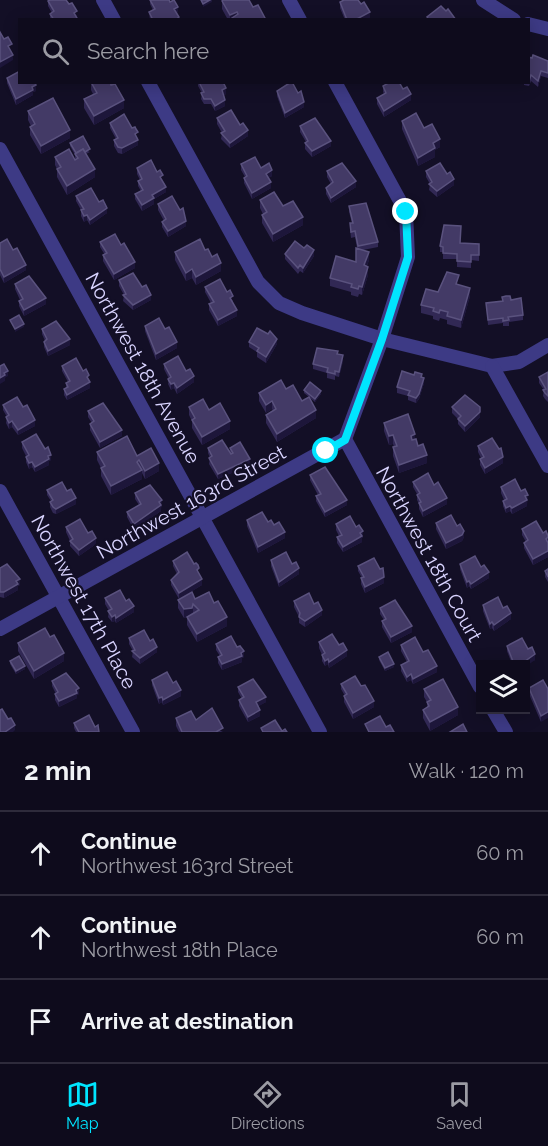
<!DOCTYPE html>
<meta charset="utf-8">
<style>
body{margin:0;font-family:Raleway,sans-serif;background:#171425;color:#f1f3f6}
.controls{position:absolute;right:18px;bottom:18px;display:grid;overflow:hidden;border-radius:0px;box-shadow:0 3px 15px #0003}
.controls button{width:54px;height:54px;display:grid;place-items:center;padding:0;border:0;border-bottom:2px solid #2e2b3b;background:#0e0b1c;color:#f1f3f6;font:30px sans-serif}
.stop{position:absolute;width:18px;height:18px;margin:-14px;border:4px solid #00e5ff;border-radius:50%;background:#fff}
.stop.end{background:#00e5ff;border-color:#fff;box-shadow:0 2px 6px #0008}
.list{margin:0;padding:0;list-style:none}
h2{display:flex;justify-content:space-between;align-items:center;height:78px;margin:0;padding:0 24px;font-size:26px}
h2 small{font-size:20px;font-weight:400;color:#9b9ba3}
.list li{display:grid;grid-template-columns:39px 1fr auto;gap:18px;align-items:center;box-sizing:border-box;height:84px;padding:0 24px;border-top:2px solid #2e2b3b}
.list b{display:block;font-size:22px;white-space:nowrap}
.list p{margin:0;font-size:20px;white-space:nowrap;color:#9b9ba3}
.list em{font-size:20px;font-style:normal;color:#9b9ba3}
.icon{flex:none;width:33px;height:33px;fill:none;stroke:currentColor;stroke-width:2;stroke-linecap:round;stroke-linejoin:round}
.map{position:relative;flex:none;width:548px;height:732px;overflow:hidden}
.search{position:absolute;background:#0e0b1c;box-shadow:0 3px 15px #0003;left:18px;right:18px;top:18px;height:66px;display:flex;align-items:center;gap:15px;box-sizing:border-box;padding:0 21px;border-radius:0px;color:#9b9ba3;font-size:22px}
.sheet{height:330px;background:#0e0b1c}
nav{display:flex;justify-content:space-around;align-items:center;box-sizing:border-box;height:84px;border-top:2px solid #2e2b3b;background:#0e0b1c;font-size:16px;color:#9b9ba3}
nav a{display:grid;justify-items:center;gap:3px}
nav .on{color:#00e5ff}
.map>svg:first-child{display:block}
.lines{fill:none;stroke-linecap:round;stroke-linejoin:round}
.minor{stroke:#3d3a85;stroke-width:14}
.wall{fill:#312854}
.shaded-wall{fill:#1d163a}
.building{fill:#433a66;stroke:#5a527e;stroke-width:1.5}
.route{stroke:#00e5ff;stroke-width:8}
.labels{text-anchor:middle;dominant-baseline:central;stroke-width:4.5;stroke-linejoin:round;paint-order:stroke}
.street-label{font-size:20px;fill:#d9d4ff;stroke:#130f26}
</style>
<div class="map">
<svg width="548" height="732" viewBox="0 0 548 732">
<rect width="100%" height="100%" fill="#130f26"/>
<g class="lines">
<g class="minor">
<polyline points="103,0 114,20"/>
<polyline points="289,0 300,20"/>
<polyline points="483,0 514,20"/>
<polyline points="528,24 548,29"/>
<polyline points="148,82 258,282 279,303 302,313 382,339 492,366 519,362 548,345"/>
<polyline points="0,149 320,732"/>
<polyline points="492,366 548,466"/>
<polyline points="345,439 480,687"/>
<polyline points="0,491 133,732"/>
<polyline points="0,629 345,439 382,339 408,257 406,212 335,82"/>
<polyline points="493,710 506,732"/>
</g>
</g>
<g class="wall">
<polygon points="150,0 169,0 178,12 176,13 179,20 150,20 149,12 153,10 150,4"/>
<polygon points="48,1 69,4 77,16 78,20 50,19 50,14 52,13 48,6"/>
<polygon points="222,1 253,7 266,20 228,20 222,9"/>
<polygon points="340,2 370,17 366,20 345,20 340,8"/>
<polygon points="528,57 548,61 548,78 541,76 538,87 531,81 529,86 524,85 524,82 528,82"/>
<polygon points="7,78 36,91 33,92 33,95 16,105 7,83"/>
<polygon points="91,82 124,108 94,125 84,108 84,99 93,94 91,90"/>
<polygon points="198,82 218,82 226,94 224,95 225,106 215,111 211,104 204,104 201,99 202,93 198,86"/>
<polygon points="383,86 403,89 411,100 384,117 377,104 377,98 384,94 383,92"/>
<polygon points="277,91 304,107 285,118 277,96"/>
<polygon points="28,111 70,138 41,154 30,135 30,127 31,126 28,120"/>
<polygon points="217,118 248,136 230,148 221,139 222,133 217,124"/>
<polygon points="402,121 424,128 440,147 435,150 435,157 418,166 402,129"/>
<polygon points="110,123 138,138 138,145 122,154 118,153 114,146 114,140 116,139 110,128"/>
<polygon points="300,126 331,146 312,157 305,149 305,143 306,142 300,132"/>
<polygon points="70,143 90,152 86,154 95,177 67,195 57,177 57,169 55,165 55,157 75,160 75,155 70,146"/>
<polygon points="241,164 261,168 272,176 268,178 271,188 252,199 244,183 244,178 245,177 241,170"/>
<polygon points="137,168 163,181 166,192 154,199 154,204 142,211 135,199 135,194 141,191 138,186 138,181 140,180 137,174"/>
<polygon points="327,171 356,187 331,203 326,194 326,188 331,184 327,177"/>
<polygon points="426,171 454,185 437,197 429,190 430,184 426,177"/>
<polygon points="76,196 99,202 107,213 90,225 87,220 84,222 81,216 81,210 76,201"/>
<polygon points="260,200 283,206 303,225 273,242 262,223 262,215 263,214 260,208"/>
<polygon points="158,204 186,226 168,237 162,227 162,222 164,221 158,210"/>
<polygon points="349,206 378,242 378,247 363,250 369,260 367,266 368,275 362,295 359,294 358,297 351,295 351,292 330,286 330,278 356,262 357,248 355,237 351,238 350,229 350,223 352,223 349,212"/>
<polygon points="100,242 135,268 114,280 103,261 103,255 105,255 100,247"/>
<polygon points="0,243 26,270 4,283 0,275"/>
<polygon points="460,243 479,244 479,261 471,260 471,268 457,267 457,259 443,259 443,252 440,252 440,246"/>
<polygon points="205,250 212,257 221,271 196,285 192,278 186,281 175,260 175,252"/>
<polygon points="285,254 314,256 303,273 300,271 298,274 285,259"/>
<polygon points="119,280 142,287 151,300 133,310 123,301 124,295 119,286"/>
<polygon points="15,284 46,304 24,316 19,306 19,301 20,300 15,289"/>
<polygon points="458,284 470,296 461,328 447,324 447,320 440,318 439,321 433,319 433,316 421,313 421,305 438,292"/>
<polygon points="205,287 227,292 233,301 233,302 237,316 218,326 209,310 209,304 211,303 205,292"/>
<polygon points="511,300 523,315 523,320 509,322 509,326 503,326 503,323 488,325 486,303"/>
<polygon points="145,326 165,329 177,348 156,360 145,331"/>
<polygon points="42,329 70,345 48,356 44,347 44,342 45,341 42,334"/>
<polygon points="249,342 277,344 266,363 257,357 257,352 249,347"/>
<polygon points="338,354 343,361 339,377 335,376 335,380 327,378 327,373 313,369 313,364"/>
<polygon points="164,364 186,371 194,382 177,394 174,388 171,390 168,384 169,379 164,369"/>
<polygon points="62,366 89,381 90,388 67,400 64,395 64,389 66,388 66,383 68,382 62,371"/>
<polygon points="548,372 548,402 545,399 543,396 544,390 539,383 539,377"/>
<polygon points="422,377 424,383 419,399 416,403 408,400 408,396 397,393 397,387"/>
<polygon points="286,389 302,401 309,397 304,393 304,390 321,394 315,402 310,398 316,418 277,442 266,423 266,415 273,411 272,409 266,413 259,401 259,393"/>
<polygon points="3,405 35,426 18,435 12,427 9,429 6,423 7,417 3,410"/>
<polygon points="189,407 209,410 230,429 202,445 192,428 192,421 189,415"/>
<polygon points="452,407 480,417 465,432 458,424 458,419 452,413"/>
<polygon points="88,411 122,436 100,448 90,430 90,424 92,423 88,417"/>
<polygon points="384,423 415,439 427,463 399,473 393,456 393,447 394,447 393,444 389,445 384,431"/>
<polygon points="22,442 51,460 49,461 49,465 35,472 32,467 29,469 26,462 26,456 22,448"/>
<polygon points="478,446 503,463 485,474 480,465 480,459 481,458 478,452"/>
<polygon points="208,448 230,453 230,448 250,465 218,479 209,464 210,458 208,453"/>
<polygon points="97,452 137,456 159,471 145,479 142,473 142,479 111,495 101,476 101,468 97,460"/>
<polygon points="310,475 347,505 325,517 316,501 316,496 318,495 310,480"/>
<polygon points="413,482 434,485 447,504 423,517 419,509 419,504 417,500 417,494 413,487"/>
<polygon points="501,487 521,491 528,500 527,501 527,506 512,514 510,511 506,513 503,506 503,501 504,500 501,493"/>
<polygon points="47,490 67,491 76,504 56,514 53,513 50,507 50,502 51,501 47,495"/>
<polygon points="135,493 162,506 161,507 161,511 134,530 127,517 127,512 139,505 135,499"/>
<polygon points="247,520 268,522 274,525 285,538 258,553 247,526"/>
<polygon points="436,523 457,526 464,537 462,541 446,549 436,529"/>
<polygon points="336,524 356,527 363,537 362,538 362,542 343,552 337,543 337,537 339,536 336,530"/>
<polygon points="66,527 88,533 96,544 79,556 70,546 70,541 66,532"/>
<polygon points="522,529 543,533 548,536 548,557 533,565 524,548 524,543 526,542 522,535"/>
<polygon points="271,560 292,564 299,574 279,587 271,566"/>
<polygon points="173,561 199,574 202,585 179,599 171,585 171,580 177,574 173,566"/>
<polygon points="460,564 481,567 489,578 471,589 469,586 467,588 460,569"/>
<polygon points="358,566 384,583 365,593 361,584 361,578 362,578 358,571"/>
<polygon points="0,568 20,585 18,586 18,590 4,598 0,597"/>
<polygon points="548,569 548,582 545,577 545,571"/>
<polygon points="105,598 126,601 134,612 116,623 115,621 112,622 108,617 109,611 105,604"/>
<polygon points="195,599 214,603 227,626 197,642 187,625 187,617 184,618 178,608 178,600"/>
<polygon points="294,601 314,604 322,615 305,627 299,623 299,617 294,607"/>
<polygon points="483,605 503,608 511,619 494,631 492,628 490,629 483,611"/>
<polygon points="380,608 412,632 391,643 382,627 382,621 384,620 380,614"/>
<polygon points="129,638 150,641 157,652 140,664 132,657 133,651 129,644"/>
<polygon points="319,642 339,645 347,656 329,668 328,664 325,666 322,661 322,655 319,648"/>
<polygon points="18,643 64,661 34,679 18,651"/>
<polygon points="216,644 244,657 242,658 242,662 222,670 218,663 218,657 220,656 216,650"/>
<polygon points="401,645 423,652 437,672 413,684 411,680 407,682 401,671 401,665 407,662 401,651"/>
<polygon points="507,646 528,649 535,660 525,664 512,664 507,651"/>
<polygon points="379,657 394,667 385,671 379,660"/>
<polygon points="10,661 25,669 16,674 10,664"/>
<polygon points="152,680 173,683 181,696 163,705 162,702 159,704 152,685"/>
<polygon points="543,680 541,722 529,694 529,688"/>
<polygon points="52,681 79,694 77,695 77,698 59,707 55,700 55,694 56,694 52,686"/>
<polygon points="341,684 374,707 353,719 344,702 344,696 345,696 341,689"/>
<polygon points="238,687 266,702 258,706 260,716 248,722 239,706 239,700 242,699 238,692"/>
<polygon points="424,689 458,715 430,731 423,718 423,710 427,708 427,702 424,697"/>
<polygon points="176,718 196,720 223,732 179,732 176,726"/>
<polygon points="74,723 95,727 99,732 76,732 74,728"/>
</g>
<g class="shaded-wall">
<polygon points="210,0 212,0 212,2 203,7 203,4"/>
<polygon points="178,7 178,12 174,14 174,9"/>
<polygon points="237,12 237,20 230,20 230,15"/>
<polygon points="370,12 370,17 366,20 355,20"/>
<polygon points="13,55 13,60 0,68 0,62"/>
<polygon points="541,71 541,76 538,87 538,81"/>
<polygon points="36,85 36,91 33,92 33,95 16,105 16,99"/>
<polygon points="226,88 226,94 222,96 222,90"/>
<polygon points="411,94 411,100 384,117 384,111"/>
<polygon points="124,100 124,108 94,125 94,116"/>
<polygon points="225,100 225,106 215,111 215,106"/>
<polygon points="304,102 304,107 285,118 285,113"/>
<polygon points="70,130 70,138 41,154 41,146"/>
<polygon points="248,130 248,136 230,148 230,143"/>
<polygon points="440,139 440,147 435,150 435,157 418,166 418,158 433,143"/>
<polygon points="138,140 138,145 122,154 122,148"/>
<polygon points="331,141 331,146 312,157 312,151"/>
<polygon points="95,169 95,177 67,195 67,186"/>
<polygon points="272,170 272,176 266,179 266,174"/>
<polygon points="454,179 454,185 437,197 437,191"/>
<polygon points="356,181 356,187 331,203 331,198"/>
<polygon points="271,182 271,188 252,199 252,193"/>
<polygon points="166,187 166,192 154,199 154,204 142,211 142,205 152,195"/>
<polygon points="107,208 107,213 90,225 90,220"/>
<polygon points="87,215 87,220 84,222 84,216"/>
<polygon points="303,217 303,225 273,242 273,234"/>
<polygon points="186,221 186,226 168,237 168,231"/>
<polygon points="314,250 314,256 303,273 303,268"/>
<polygon points="369,252 369,260 364,274 364,265"/>
<polygon points="135,262 135,268 114,280 114,274"/>
<polygon points="221,263 221,271 196,285 196,277"/>
<polygon points="26,265 26,270 4,283 4,277"/>
<polygon points="368,267 368,275 362,295 362,287"/>
<polygon points="192,269 192,278 186,281 186,273"/>
<polygon points="470,288 470,296 461,328 461,320"/>
<polygon points="151,295 151,300 133,310 133,305"/>
<polygon points="46,298 46,304 24,316 24,310"/>
<polygon points="237,310 237,316 218,326 218,320"/>
<polygon points="24,324 24,327 15,332 15,329"/>
<polygon points="70,339 70,345 48,356 48,351"/>
<polygon points="277,339 277,344 266,363 266,357"/>
<polygon points="177,342 177,348 156,360 156,354"/>
<polygon points="343,355 343,361 339,377 339,372"/>
<polygon points="8,371 8,376 5,378 5,381 0,384 0,378 4,373"/>
<polygon points="194,376 194,382 177,394 177,388"/>
<polygon points="424,378 424,383 419,399 416,403 416,398"/>
<polygon points="90,382 90,388 67,400 67,395"/>
<polygon points="174,383 174,388 171,390 171,384"/>
<polygon points="321,391 321,394 315,402 315,399"/>
<polygon points="272,401 272,409 266,413 266,405"/>
<polygon points="316,410 316,418 277,442 277,434"/>
<polygon points="480,412 480,417 465,432 465,426"/>
<polygon points="35,420 35,426 18,435 18,430"/>
<polygon points="12,421 12,427 9,429 9,423"/>
<polygon points="230,421 230,429 202,445 202,437"/>
<polygon points="122,430 122,436 100,448 100,442"/>
<polygon points="415,434 415,443 411,444 411,436"/>
<polygon points="393,435 393,444 389,445 389,436"/>
<polygon points="51,455 51,460 49,461 49,465 35,472 35,467"/>
<polygon points="427,455 427,463 399,473 399,465"/>
<polygon points="503,457 503,463 485,474 485,468"/>
<polygon points="250,459 250,465 218,479 218,474"/>
<polygon points="32,462 32,467 29,469 29,463"/>
<polygon points="159,463 159,471 145,479 145,471"/>
<polygon points="142,470 142,479 111,495 111,486"/>
<polygon points="528,495 527,506 512,514 512,508"/>
<polygon points="76,498 76,504 56,514 56,509"/>
<polygon points="447,498 447,504 423,517 423,511"/>
<polygon points="162,500 161,511 134,530 134,524"/>
<polygon points="347,500 347,505 325,517 325,512"/>
<polygon points="510,506 510,511 506,513 506,508"/>
<polygon points="363,531 363,537 362,538 362,542 343,552 343,547"/>
<polygon points="464,531 464,537 462,541 446,549 446,543"/>
<polygon points="285,532 285,538 258,553 258,547"/>
<polygon points="96,538 96,544 79,556 79,550"/>
<polygon points="548,551 548,557 533,565 533,559"/>
<polygon points="299,568 299,574 279,587 279,582"/>
<polygon points="489,572 489,578 471,589 471,584"/>
<polygon points="384,577 384,583 365,593 365,587"/>
<polygon points="20,579 20,585 18,586 18,590 4,598 4,592"/>
<polygon points="202,579 202,585 179,599 179,593"/>
<polygon points="469,581 469,586 467,588 467,582"/>
<polygon points="193,604 193,613 192,616 184,618 184,609"/>
<polygon points="134,606 134,612 116,623 116,618"/>
<polygon points="322,610 322,615 305,627 305,621"/>
<polygon points="511,613 511,619 494,631 494,625"/>
<polygon points="115,615 115,621 112,622 112,617"/>
<polygon points="227,617 227,626 197,642 197,634"/>
<polygon points="492,622 492,628 490,629 490,624"/>
<polygon points="412,626 412,632 391,643 391,637"/>
<polygon points="157,647 157,652 140,664 140,658"/>
<polygon points="347,650 347,656 329,668 329,662"/>
<polygon points="244,651 244,657 242,658 242,662 222,670 222,664"/>
<polygon points="64,653 64,661 34,679 34,671"/>
<polygon points="535,654 535,660 525,667 525,664 521,664"/>
<polygon points="328,659 328,664 325,666 325,661"/>
<polygon points="394,664 394,667 385,671 385,668"/>
<polygon points="25,666 25,669 16,674 16,671"/>
<polygon points="437,666 437,672 413,684 413,679"/>
<polygon points="411,674 411,680 407,682 407,677"/>
<polygon points="79,688 79,694 77,695 77,698 59,707 59,701"/>
<polygon points="181,690 181,696 163,705 163,700"/>
<polygon points="162,697 162,702 159,704 159,698"/>
<polygon points="266,697 266,702 256,708 256,702"/>
<polygon points="374,701 374,707 353,719 353,713"/>
<polygon points="458,707 458,715 430,731 430,722"/>
<polygon points="260,710 260,716 248,722 248,717"/>
<polygon points="548,712 548,718 541,722 541,716"/>
<polygon points="15,725 15,730 13,732 5,732"/>
</g>
<g class="building">
<polygon points="50,0 66,0 69,4 72,3 77,11 74,13 78,20 54,20 50,14 54,11 48,1"/>
<polygon points="150,0 169,0 170,2 174,0 178,7 174,9 179,17 175,20 153,20 149,12 155,9"/>
<polygon points="201,0 210,0 203,4"/>
<polygon points="223,0 249,0 253,7 258,5 266,20 229,20 238,14 237,12 230,15 222,1"/>
<polygon points="344,0 358,0 361,4 364,2 370,12 355,20 347,20 340,2"/>
<polygon points="441,6 446,11 448,9 456,20 429,20 427,17"/>
<polygon points="0,32 4,39 8,37 12,44 8,46 13,55 0,62"/>
<polygon points="533,55 548,61 548,73 541,71 538,81 531,75 529,81 528,80 528,57 532,58"/>
<polygon points="20,71 20,82 34,82 36,85 32,87 33,90 16,99 7,78"/>
<polygon points="91,82 110,82 111,85 115,84 124,100 94,116 84,99 97,93"/>
<polygon points="199,82 223,82 226,88 222,90 225,100 215,106 211,99 204,99 201,93 204,92"/>
<polygon points="291,82 292,82 298,93 301,91 304,102 285,113 277,91"/>
<polygon points="390,82 399,82 403,89 407,87 411,94 384,111 377,98 386,93 383,86"/>
<polygon points="53,98 70,130 41,146 30,127 35,124 28,111"/>
<polygon points="231,110 240,125 243,123 248,130 230,143 221,133 225,131 217,118"/>
<polygon points="416,113 424,128 432,124 440,139 433,143 435,148 418,158 402,121"/>
<polygon points="124,114 132,128 135,127 136,129 138,132 135,134 138,140 122,148 118,147 114,140 118,138 110,123"/>
<polygon points="315,118 331,141 312,151 305,143 308,141 300,126"/>
<polygon points="83,136 90,149 85,152 83,149 76,153 70,143"/>
<polygon points="69,149 75,160 78,158 75,154 83,149 95,169 67,186 57,169 61,167 55,157"/>
<polygon points="255,157 261,168 269,163 272,170 266,174 271,182 252,193 244,178 247,176 241,164"/>
<polygon points="151,160 157,172 160,170 163,175 160,177 166,187 152,195 154,198 142,205 135,194 143,190 138,181 142,179 137,168"/>
<polygon points="342,163 356,181 331,198 326,188 333,182 327,171"/>
<polygon points="440,163 447,174 450,172 454,179 437,191 429,184 432,182 426,171"/>
<polygon points="91,188 99,202 103,200 107,208 90,220 87,215 84,216 81,210 84,209 76,196"/>
<polygon points="274,192 283,206 293,201 303,217 273,234 262,215 267,212 260,200"/>
<polygon points="172,196 180,210 183,208 186,221 168,231 162,222 166,219 158,204"/>
<polygon points="366,203 378,242 358,246 355,231 351,232 350,223 353,223 349,206"/>
<polygon points="444,225 461,226 460,243 479,244 479,255 471,255 471,262 457,261 457,254 443,253 443,247 440,246"/>
<polygon points="115,234 121,245 124,243 135,262 114,274 103,255 107,253 100,242"/>
<polygon points="7,239 13,250 17,248 26,265 4,277 0,269 0,243"/>
<polygon points="200,239 205,250 208,249 212,257 217,254 221,263 196,277 192,269 186,273 175,252"/>
<polygon points="295,241 304,248 307,245 314,250 303,268 300,265 298,268 285,254"/>
<polygon points="356,248 369,252 364,265 368,267 362,287 359,286 358,289 351,287 352,284 330,278 336,256 356,262"/>
<polygon points="447,272 459,275 456,284 470,288 461,320 447,316 448,312 440,310 439,313 433,311 434,308 421,305 426,289 438,292"/>
<polygon points="133,273 142,287 146,285 151,295 133,305 123,295 126,294 119,280"/>
<polygon points="29,276 46,298 24,310 19,301 23,299 15,284"/>
<polygon points="220,279 227,292 230,290 233,296 230,298 237,310 218,320 209,304 214,302 205,287"/>
<polygon points="506,296 510,296 511,300 521,298 523,315 508,317 509,320 503,321 503,318 488,320 486,303 503,301 502,297"/>
<polygon points="19,315 24,324 15,329 10,320"/>
<polygon points="159,318 165,329 169,327 177,342 156,354 145,326"/>
<polygon points="56,321 70,339 48,351 44,342 47,339 42,329"/>
<polygon points="257,328 268,334 270,331 277,339 266,357 257,351 259,348 249,342"/>
<polygon points="317,348 338,351 337,354 343,355 339,372 335,371 335,374 327,372 328,368 313,364"/>
<polygon points="178,356 186,371 190,369 194,376 177,388 174,383 171,384 169,381 168,379 171,377 164,364"/>
<polygon points="76,358 83,371 86,369 89,375 87,377 90,382 67,395 64,389 68,387 66,383 70,381 62,366"/>
<polygon points="4,364 8,371 4,373 5,375 0,378 0,366"/>
<polygon points="402,371 414,375 415,372 422,374 421,377 424,378 419,394 416,398 408,395 410,391 397,387"/>
<polygon points="548,372 548,396 545,393 543,390 546,389 539,377"/>
<polygon points="281,380 286,389 293,385 302,401 309,397 316,410 277,434 266,415 276,409 272,401 266,405 259,393"/>
<polygon points="310,382 321,391 315,399 304,390"/>
<polygon points="465,395 480,407 480,412 465,426 458,419 461,416 452,407"/>
<polygon points="17,397 23,407 27,405 35,420 18,430 12,421 9,423 6,417 9,415 3,405"/>
<polygon points="203,399 209,410 220,403 230,421 202,437 192,420 195,418 189,407"/>
<polygon points="103,403 122,430 100,442 90,424 94,421 88,411"/>
<polygon points="408,414 415,434 411,436 412,440 416,439 418,446 423,444 427,455 399,465 393,447 397,446 393,435 389,436 384,423"/>
<polygon points="36,434 45,449 48,447 51,455 48,456 49,459 35,467 32,462 29,463 26,457 29,455 22,442"/>
<polygon points="127,436 137,456 151,448 159,463 145,471 139,460 137,462 142,470 111,486 101,468 105,466 97,452"/>
<polygon points="492,438 499,449 501,448 503,457 485,468 480,459 484,457 478,446"/>
<polygon points="222,440 231,454 233,453 230,448 240,442 250,459 218,474 209,458 212,456 208,448"/>
<polygon points="325,467 347,500 325,512 316,496 321,494 310,475"/>
<polygon points="428,473 434,485 438,482 447,498 423,511 419,503 421,502 417,495 420,493 413,482"/>
<polygon points="515,479 521,491 525,489 528,495 525,496 527,500 512,508 510,506 506,508 503,501 507,499 501,487"/>
<polygon points="62,482 67,491 71,489 76,498 56,509 53,507 50,502 53,500 47,490"/>
<polygon points="150,485 162,500 159,502 161,505 134,524 127,512 141,504 135,493"/>
<polygon points="262,512 268,522 271,520 274,525 279,522 285,532 258,547 247,520"/>
<polygon points="451,515 457,526 460,524 464,531 462,535 446,543 436,523"/>
<polygon points="350,516 356,527 359,525 363,531 360,533 362,536 343,547 337,537 342,535 336,524"/>
<polygon points="80,519 88,533 92,531 96,538 79,550 70,541 73,539 66,527"/>
<polygon points="536,521 543,533 546,531 548,536 548,537 546,539 548,543 548,551 533,559 524,543 528,540 522,529"/>
<polygon points="187,552 194,564 196,563 198,565 199,568 197,570 202,579 179,593 171,580 179,572 173,561"/>
<polygon points="286,552 292,564 296,562 299,568 279,582 271,560"/>
<polygon points="475,556 481,567 484,565 489,572 471,584 469,581 467,582 460,564"/>
<polygon points="374,558 380,569 383,568 384,577 365,587 361,578 364,577 358,566"/>
<polygon points="7,564 20,579 16,581 18,584 4,592 0,592 0,568"/>
<polygon points="548,569 548,577 545,571"/>
<polygon points="120,590 126,601 129,599 134,606 116,618 115,615 112,617 108,611 112,609 105,598"/>
<polygon points="192,592 195,599 209,592 214,603 218,601 227,617 197,634 187,617 199,610 193,604 192,608 184,609 178,600"/>
<polygon points="309,593 314,604 318,602 322,610 305,621 299,617 300,613 294,601"/>
<polygon points="498,597 503,608 507,606 511,613 494,625 492,622 490,624 483,605"/>
<polygon points="395,600 412,626 391,637 382,621 386,619 380,608"/>
<polygon points="45,628 50,637 54,635 64,653 34,671 18,643"/>
<polygon points="144,630 150,641 153,639 157,647 140,658 132,651 135,650 129,638"/>
<polygon points="332,634 339,645 343,643 347,650 329,662 328,659 325,661 322,655 325,653 319,642"/>
<polygon points="231,636 237,647 240,646 244,651 241,653 242,656 222,664 218,657 222,655 216,644"/>
<polygon points="415,637 423,652 428,650 437,666 413,679 411,674 407,677 401,665 409,661 401,645"/>
<polygon points="522,638 528,649 532,647 535,654 521,664 514,664 507,646"/>
<polygon points="388,652 394,664 385,668 379,657"/>
<polygon points="19,656 25,666 16,671 10,661"/>
<polygon points="167,672 173,683 176,681 181,690 163,700 162,697 159,698 152,680"/>
<polygon points="66,673 79,688 76,690 77,693 59,701 55,694 58,692 52,681"/>
<polygon points="355,676 361,686 365,685 374,701 353,713 344,696 347,694 341,684"/>
<polygon points="253,679 266,697 256,702 260,710 248,717 239,700 244,697 238,687"/>
<polygon points="443,679 458,707 430,722 423,710 429,706 427,702 431,700 424,689"/>
<polygon points="543,680 548,689 548,712 541,716 529,688"/>
<polygon points="212,708 223,728 216,732 182,732 176,718 191,711 196,720"/>
<polygon points="2,709 8,719 11,718 15,725 5,732 0,732 0,710"/>
<polygon points="89,715 95,727 98,725 99,732 79,732 74,723"/>
<polygon points="380,716 386,727 390,725 394,732 369,732 365,724"/>
<polygon points="275,720 282,731 285,729 287,732 263,732 261,728"/>
<polygon points="463,724 467,732 450,732"/>
</g>
<g class="lines">
<polyline class="route" points="326,451 345,440 382,339 408,257 406,212"/>
</g>
<g class="labels">
<g class="street-label">
<text transform="translate(143 368) rotate(61)">Northwest 18th Avenue</text>
<text transform="translate(191 502) rotate(-29)">Northwest 163rd Street</text>
<text transform="translate(429 554) rotate(61)">Northwest 18th Court</text>
<text transform="translate(84 602) rotate(61)">Northwest 17th Place</text>
</g>
</g>
</svg>
<div class="controls">
<button><svg class="icon" aria-label="layers" viewBox="0 0 24 24"><path d="M12 4l9 5-9 5-9-5zM3 14l9 5 9-5"/></svg></button>
</div>
<div class="stop" style="left:326px;top:451px"></div>
<div class="stop end" style="left:406px;top:212px"></div>
<div class="search"><svg class="icon" aria-label="search" viewBox="0 0 24 24"><circle cx="10" cy="10" r="6"/><path d="M15 15l6 6"/></svg>Search here</div>
</div>
<section class="sheet">
<h2>2 min<small>Walk · 120 m</small></h2>
<ul class="list">
<li><svg class="icon" aria-label="ahead" viewBox="0 0 24 24"><path d="M12 20V5M6 11l6-6 6 6"/></svg><div><b>Continue</b><p>Northwest 163rd Street</p></div><em>60 m</em></li>
<li><svg class="icon" aria-label="ahead" viewBox="0 0 24 24"><path d="M12 20V5M6 11l6-6 6 6"/></svg><div><b>Continue</b><p>Northwest 18th Place</p></div><em>60 m</em></li>
<li><svg class="icon" aria-label="arrive" viewBox="0 0 24 24"><path d="M6 21V4h12l-3 4 3 4H6"/></svg><div><b>Arrive at destination</b></div></li>
</ul>
</section>
<nav>
<a class="on"><svg class="icon" aria-label="map" viewBox="0 0 24 24"><path d="M3 6l6-2 6 2 6-2v14l-6 2-6-2-6 2zM9 4v14M15 6v14"/></svg>Map</a>
<a><svg class="icon" aria-label="directions" viewBox="0 0 24 24"><path d="M12 3l9 9-9 9-9-9zM9 14v-3h6M13 9l2 2-2 2"/></svg>Directions</a>
<a><svg class="icon" aria-label="saved" viewBox="0 0 24 24"><path d="M7 4h10v16l-5-4-5 4z"/></svg>Saved</a>
</nav>
